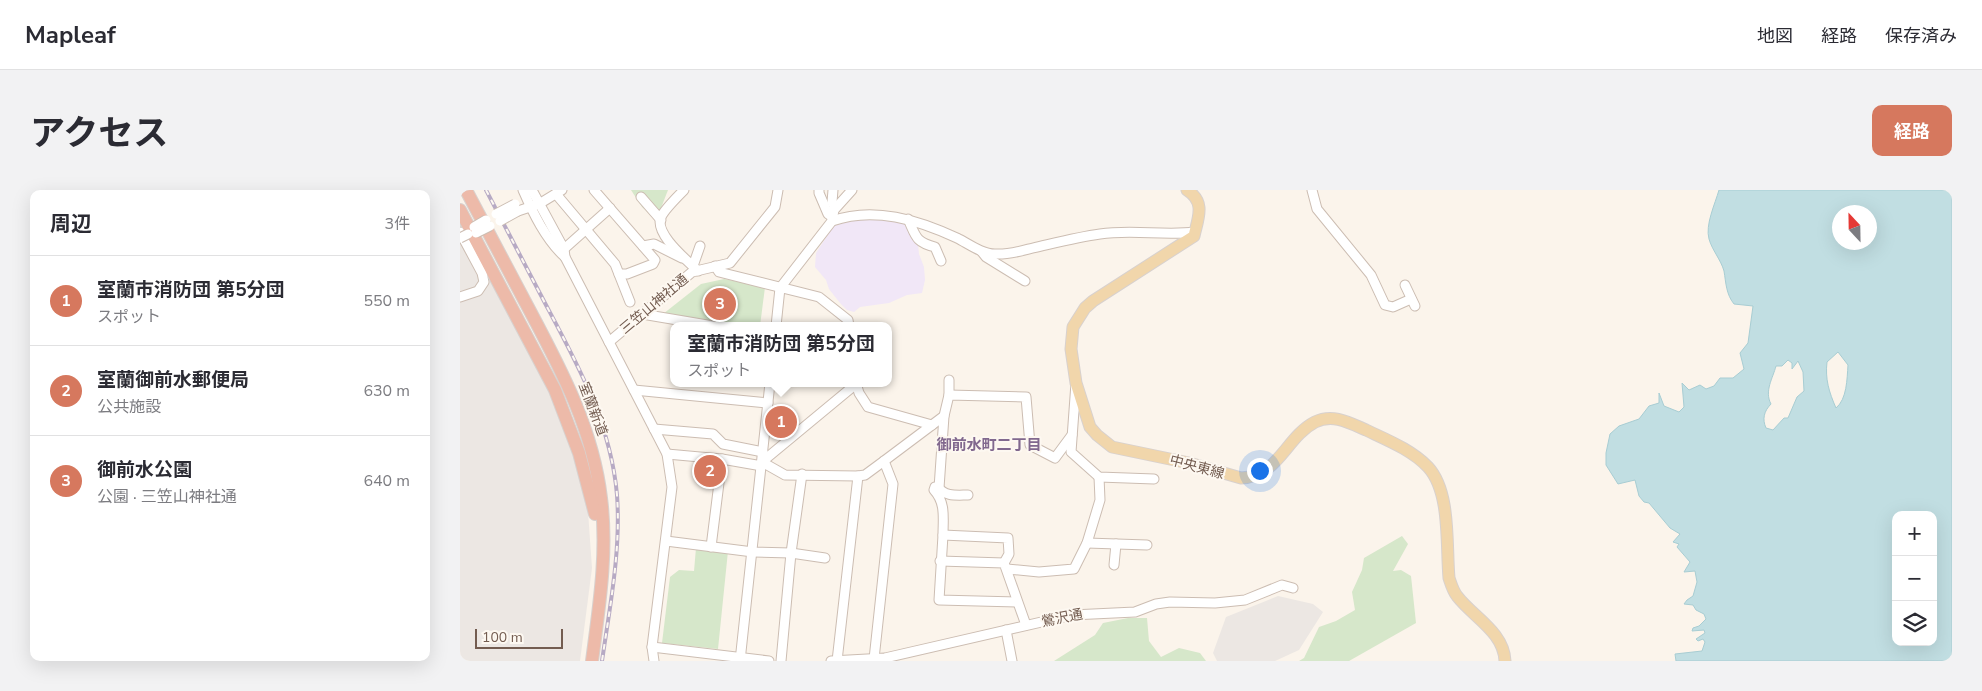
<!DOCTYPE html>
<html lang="ja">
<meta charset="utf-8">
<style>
body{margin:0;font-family:"Nunito Sans","Noto Sans JP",sans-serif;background:#f2f2f3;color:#2b2b33}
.controls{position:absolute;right:15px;bottom:15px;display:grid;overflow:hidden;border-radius:10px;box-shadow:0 5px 20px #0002}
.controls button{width:45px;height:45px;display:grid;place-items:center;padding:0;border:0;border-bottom:1px solid #e1e1e2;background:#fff;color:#2b2b33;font:25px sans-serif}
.compass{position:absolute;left:1372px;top:15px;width:45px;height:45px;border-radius:50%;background:#fff;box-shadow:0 5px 20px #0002;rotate:338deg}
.scale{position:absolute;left:15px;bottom:12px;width:88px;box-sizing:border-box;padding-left:5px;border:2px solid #735c50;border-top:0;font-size:14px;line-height:18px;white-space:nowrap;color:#735c50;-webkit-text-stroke:4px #fdf8f1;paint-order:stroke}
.you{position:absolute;left:799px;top:280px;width:18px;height:18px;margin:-12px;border:4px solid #fff;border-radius:50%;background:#1a73e8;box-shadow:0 0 0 8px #1a73e833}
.badge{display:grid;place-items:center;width:32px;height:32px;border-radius:50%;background:#d6785e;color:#fff;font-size:16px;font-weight:700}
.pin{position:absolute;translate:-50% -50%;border:2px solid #fff;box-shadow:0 1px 5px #0006}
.popup{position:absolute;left:210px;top:132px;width:222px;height:65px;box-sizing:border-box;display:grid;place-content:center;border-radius:10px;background:#fff;filter:drop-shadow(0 1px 4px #0005);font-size:16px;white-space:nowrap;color:#7c7c81}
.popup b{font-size:19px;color:#2b2b33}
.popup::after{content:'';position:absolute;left:50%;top:100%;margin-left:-10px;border:10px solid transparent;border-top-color:#fff}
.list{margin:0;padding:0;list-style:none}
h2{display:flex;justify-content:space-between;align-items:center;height:65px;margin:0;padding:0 20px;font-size:21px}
h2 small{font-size:16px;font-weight:400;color:#7c7c81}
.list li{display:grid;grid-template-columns:32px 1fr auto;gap:15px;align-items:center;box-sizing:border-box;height:90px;padding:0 20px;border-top:1px solid #e1e1e2}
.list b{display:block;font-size:19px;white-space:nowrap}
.list p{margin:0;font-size:16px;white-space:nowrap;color:#7c7c81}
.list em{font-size:16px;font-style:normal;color:#7c7c81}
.icon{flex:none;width:28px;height:28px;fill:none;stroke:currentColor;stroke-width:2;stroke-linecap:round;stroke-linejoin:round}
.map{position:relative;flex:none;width:1492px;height:471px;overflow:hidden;border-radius:10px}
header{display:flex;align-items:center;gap:30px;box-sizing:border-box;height:70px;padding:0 25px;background:#fff;border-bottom:1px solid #e1e1e2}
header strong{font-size:24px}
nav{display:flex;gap:28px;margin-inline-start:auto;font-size:18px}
.intro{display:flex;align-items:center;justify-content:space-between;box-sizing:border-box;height:120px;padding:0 30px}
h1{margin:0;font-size:35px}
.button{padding:12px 22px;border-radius:10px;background:#d6785e;color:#fff;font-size:18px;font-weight:700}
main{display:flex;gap:30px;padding:0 30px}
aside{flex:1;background:#fff;border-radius:10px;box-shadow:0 5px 20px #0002}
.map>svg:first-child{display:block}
.industrial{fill:#ece7e3}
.education{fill:#f1e7f7}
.green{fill:#d6e7ca}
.water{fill:#c1dee2;stroke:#a8cdd3;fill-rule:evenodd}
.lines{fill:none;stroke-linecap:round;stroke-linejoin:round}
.minor-casing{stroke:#ccbdb2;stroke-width:11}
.major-casing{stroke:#d8d1ce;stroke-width:13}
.highway-casing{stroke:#d8d1ce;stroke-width:14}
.minor{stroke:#fff;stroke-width:9}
.major{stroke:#f1d6ab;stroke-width:11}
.highway{stroke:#edbaa9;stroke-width:12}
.rail-casing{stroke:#b7aac4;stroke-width:4}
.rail{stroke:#fdf8f1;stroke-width:2;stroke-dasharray:5.5;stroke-linecap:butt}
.minor-bridge-casing{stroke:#ccbdb2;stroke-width:11;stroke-linecap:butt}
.minor-bridge{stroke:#fff;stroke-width:9}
.labels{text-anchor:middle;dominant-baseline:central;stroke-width:4;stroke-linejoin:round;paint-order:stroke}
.street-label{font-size:14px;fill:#735c50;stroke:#fdf8f1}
.neighbourhood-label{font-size:15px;font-weight:bold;fill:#81688e;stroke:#fdf8f1}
</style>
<header>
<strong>Mapleaf</strong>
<nav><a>地図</a><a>経路</a><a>保存済み</a></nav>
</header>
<div class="intro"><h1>アクセス</h1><a class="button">経路</a></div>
<main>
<aside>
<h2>周辺<small>3件</small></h2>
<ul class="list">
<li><span class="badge">1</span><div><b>室蘭市消防団 第5分団</b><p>スポット</p></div><em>550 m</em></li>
<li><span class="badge">2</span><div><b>室蘭御前水郵便局</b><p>公共施設</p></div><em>630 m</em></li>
<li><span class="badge">3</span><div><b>御前水公園</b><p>公園 · 三笠山神社通</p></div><em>640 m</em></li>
</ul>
</aside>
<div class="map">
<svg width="1492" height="471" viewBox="0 0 1492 471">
<rect width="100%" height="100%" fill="#fbf4eb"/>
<g class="industrial">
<polygon points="0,15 99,211 125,279 132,378 120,471 0,471"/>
<polygon points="818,406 853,414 863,422 839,460 815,471 757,471 753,463 766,427"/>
</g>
<polygon class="education" points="388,29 420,29 446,33 458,54 459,64 464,77 465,90 462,103 447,105 429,113 400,117 394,122 387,120 380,113 369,99 366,90 355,77 356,63 376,32"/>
<g class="green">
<polygon points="171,0 208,0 201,18 195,29 182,17"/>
<polygon points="264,89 305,97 300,136 267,136 203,124 241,94"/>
<polygon points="942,346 948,354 933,381 941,380 951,386 956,433 889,471 839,471 844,468 859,437 876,431 895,420 892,402 902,380 904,368"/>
<polygon points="236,358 268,361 258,459 202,453 210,387 219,380 234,381"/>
<polygon points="668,428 687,428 689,451 701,467 719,458 740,463 746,471 594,471 635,445 643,433"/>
</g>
<path class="water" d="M1259,0H1492V471H1216L1215,464L1242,461L1245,452L1243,449L1238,451L1236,449L1245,443L1244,440L1232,441L1233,438L1239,436L1246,429L1244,424L1236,420L1233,415L1224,414L1227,410L1233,406L1237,392L1235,381L1224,382L1230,372L1217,357L1219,354L1213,352L1220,344L1210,338L1189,313L1184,312L1179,306L1175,290L1158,294L1146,275V263L1150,244L1159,236L1179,229L1189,216L1199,213V203L1204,216L1219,222L1224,217L1222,193L1229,200L1240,195L1246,199L1254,196L1260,188H1273L1284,179L1280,163L1288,153L1293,116L1274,114C1266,104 1266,93 1264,81C1261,70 1252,60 1249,49C1245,35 1255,14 1259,0ZM1380,22H1410V52H1380ZM1378,162L1388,175C1387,189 1387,209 1376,218C1369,202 1365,189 1367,172ZM1328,170L1332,173V179L1338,171L1343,182L1344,201L1337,207L1328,228H1324L1313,240L1306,238C1302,229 1304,221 1311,214C1304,201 1313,188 1316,176H1322ZM1436,325H1473V452H1436Z"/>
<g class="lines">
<defs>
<g id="minor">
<path d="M63,0C73,23 86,50 105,67"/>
<polyline points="72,0 104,59 105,67 207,264 212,297 192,457 194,471"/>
<polyline points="134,0 195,70 193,74 167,84 159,84"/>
<path d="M224,0C218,6 204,20 201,27C194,44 227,70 238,81"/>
<polyline points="359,0 359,3 368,24 371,26"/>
<polyline points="373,0 372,12 375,18"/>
<polyline points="852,0 857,19 911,85 925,115 933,117 951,109"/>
<polyline points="96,4 155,74 170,112"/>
<polyline points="181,7 201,30"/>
<polyline points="58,21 79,14 102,0"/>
<path d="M448,29C456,46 455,52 475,57L481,71"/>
<polyline points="372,31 374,20 392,0"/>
<polyline points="0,42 22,83 24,92 18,101 0,107"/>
<polyline points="183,56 194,54 222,68"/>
<polyline points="104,59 150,18"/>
<polyline points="522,62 526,67 565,91"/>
<polyline points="233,76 240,56"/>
<polyline points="255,76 259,82 359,107 388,130 389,136"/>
<polyline points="945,95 955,116"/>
<polyline points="182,124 253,136"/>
<path d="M316,136L320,98L372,31C414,16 458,30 497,48C509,54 522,64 535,64C548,65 561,61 573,58C595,53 618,47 640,44C672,39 704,46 735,42"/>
<polyline points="149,152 232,82 270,73 315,17 318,0"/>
<polyline points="489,190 489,205"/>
<polyline points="323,193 325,194"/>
<polyline points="396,193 399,203 408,217 472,235"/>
<polyline points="616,193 611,262 639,287 694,289"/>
<polyline points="174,200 308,213"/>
<polyline points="194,239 253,244 263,254 303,262"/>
<polyline points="207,264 262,269 302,276"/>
<polyline points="303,271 396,194"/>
<polyline points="302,272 325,285 398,286 405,285 424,271"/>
<polyline points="479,298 484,226 489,205 566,207 570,255 595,268 612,245"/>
<path d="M483,345C483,328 486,313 474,300L475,297H478C485,307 497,305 508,305"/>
<polyline points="206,351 293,362 331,363 365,368"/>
<polyline points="627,353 687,355"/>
<polyline points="251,357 262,269"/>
<polyline points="480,371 544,373 566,435"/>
<polyline points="544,373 549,364 548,348 483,345 479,410 557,412"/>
<polyline points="654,375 656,354"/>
<polyline points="547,379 579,382 614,379 627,353 640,310 639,287"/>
<polyline points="546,440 552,471"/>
<polyline points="192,457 309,471"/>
<polyline points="414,469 433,294 424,271 484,226"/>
<polyline points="280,471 310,193"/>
<polyline points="321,471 331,363 342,284"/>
<polyline points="371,471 425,468 612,425 675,422 696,414 710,412 755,413 785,410 822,395 833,398"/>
<polyline points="377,471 398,286"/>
</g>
<path id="major" d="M727,0C746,12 738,28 734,46L633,111L625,118L613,137L611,159L616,193L630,237L637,245L652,257L729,273L781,288C818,287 826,247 855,232C873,223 890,233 906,240C927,250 952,260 968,277C991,302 986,355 989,388C991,394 993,401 997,406C1013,427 1044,442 1045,471"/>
<g id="highway">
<path d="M6,0C27,40 49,81 70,121C102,181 133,240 141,308C148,362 139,417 132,471"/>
<polyline points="0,20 95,200 119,263 135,324"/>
</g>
</defs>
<use href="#minor" class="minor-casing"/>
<use href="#major" class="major-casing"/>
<use href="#highway" class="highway-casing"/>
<use href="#minor" class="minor"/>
<use href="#major" class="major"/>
<use href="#highway" class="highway"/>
<defs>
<path id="rail" d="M26,0C46,38 66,77 86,115C118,175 151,235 157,305C161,360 150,416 142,471"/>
</defs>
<use href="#rail" class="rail-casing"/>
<use href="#rail" class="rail"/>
<defs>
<g id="minor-bridge">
<polyline points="36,24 55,14"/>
<polyline points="40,31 58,21"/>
<polyline points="14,37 26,30"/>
<polyline points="16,43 30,36"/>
<polyline points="0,48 8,44"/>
</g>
</defs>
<use href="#minor-bridge" class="minor-bridge-casing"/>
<use href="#minor-bridge" class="minor-bridge"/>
</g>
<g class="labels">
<g class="street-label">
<text transform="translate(194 114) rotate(-40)">三笠山神社通</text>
<text transform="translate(133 219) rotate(69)">室蘭新道</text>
<text transform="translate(737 277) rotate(15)">中央東線</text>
<text transform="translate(602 428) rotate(-11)">鶯沢通</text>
</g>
<g class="neighbourhood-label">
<text x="529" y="255">御前水町二丁目</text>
</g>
</g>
</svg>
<div class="controls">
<button>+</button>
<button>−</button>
<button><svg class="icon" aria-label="layers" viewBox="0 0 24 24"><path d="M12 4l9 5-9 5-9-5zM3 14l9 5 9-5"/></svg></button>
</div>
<svg class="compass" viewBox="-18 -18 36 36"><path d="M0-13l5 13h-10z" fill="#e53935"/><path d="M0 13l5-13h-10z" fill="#7c7c81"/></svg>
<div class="scale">100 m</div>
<div class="you"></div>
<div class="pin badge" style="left:321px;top:232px">1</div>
<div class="popup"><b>室蘭市消防団 第5分団</b>スポット</div>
<div class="pin badge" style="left:250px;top:281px">2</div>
<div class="pin badge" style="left:260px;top:114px">3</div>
</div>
</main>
